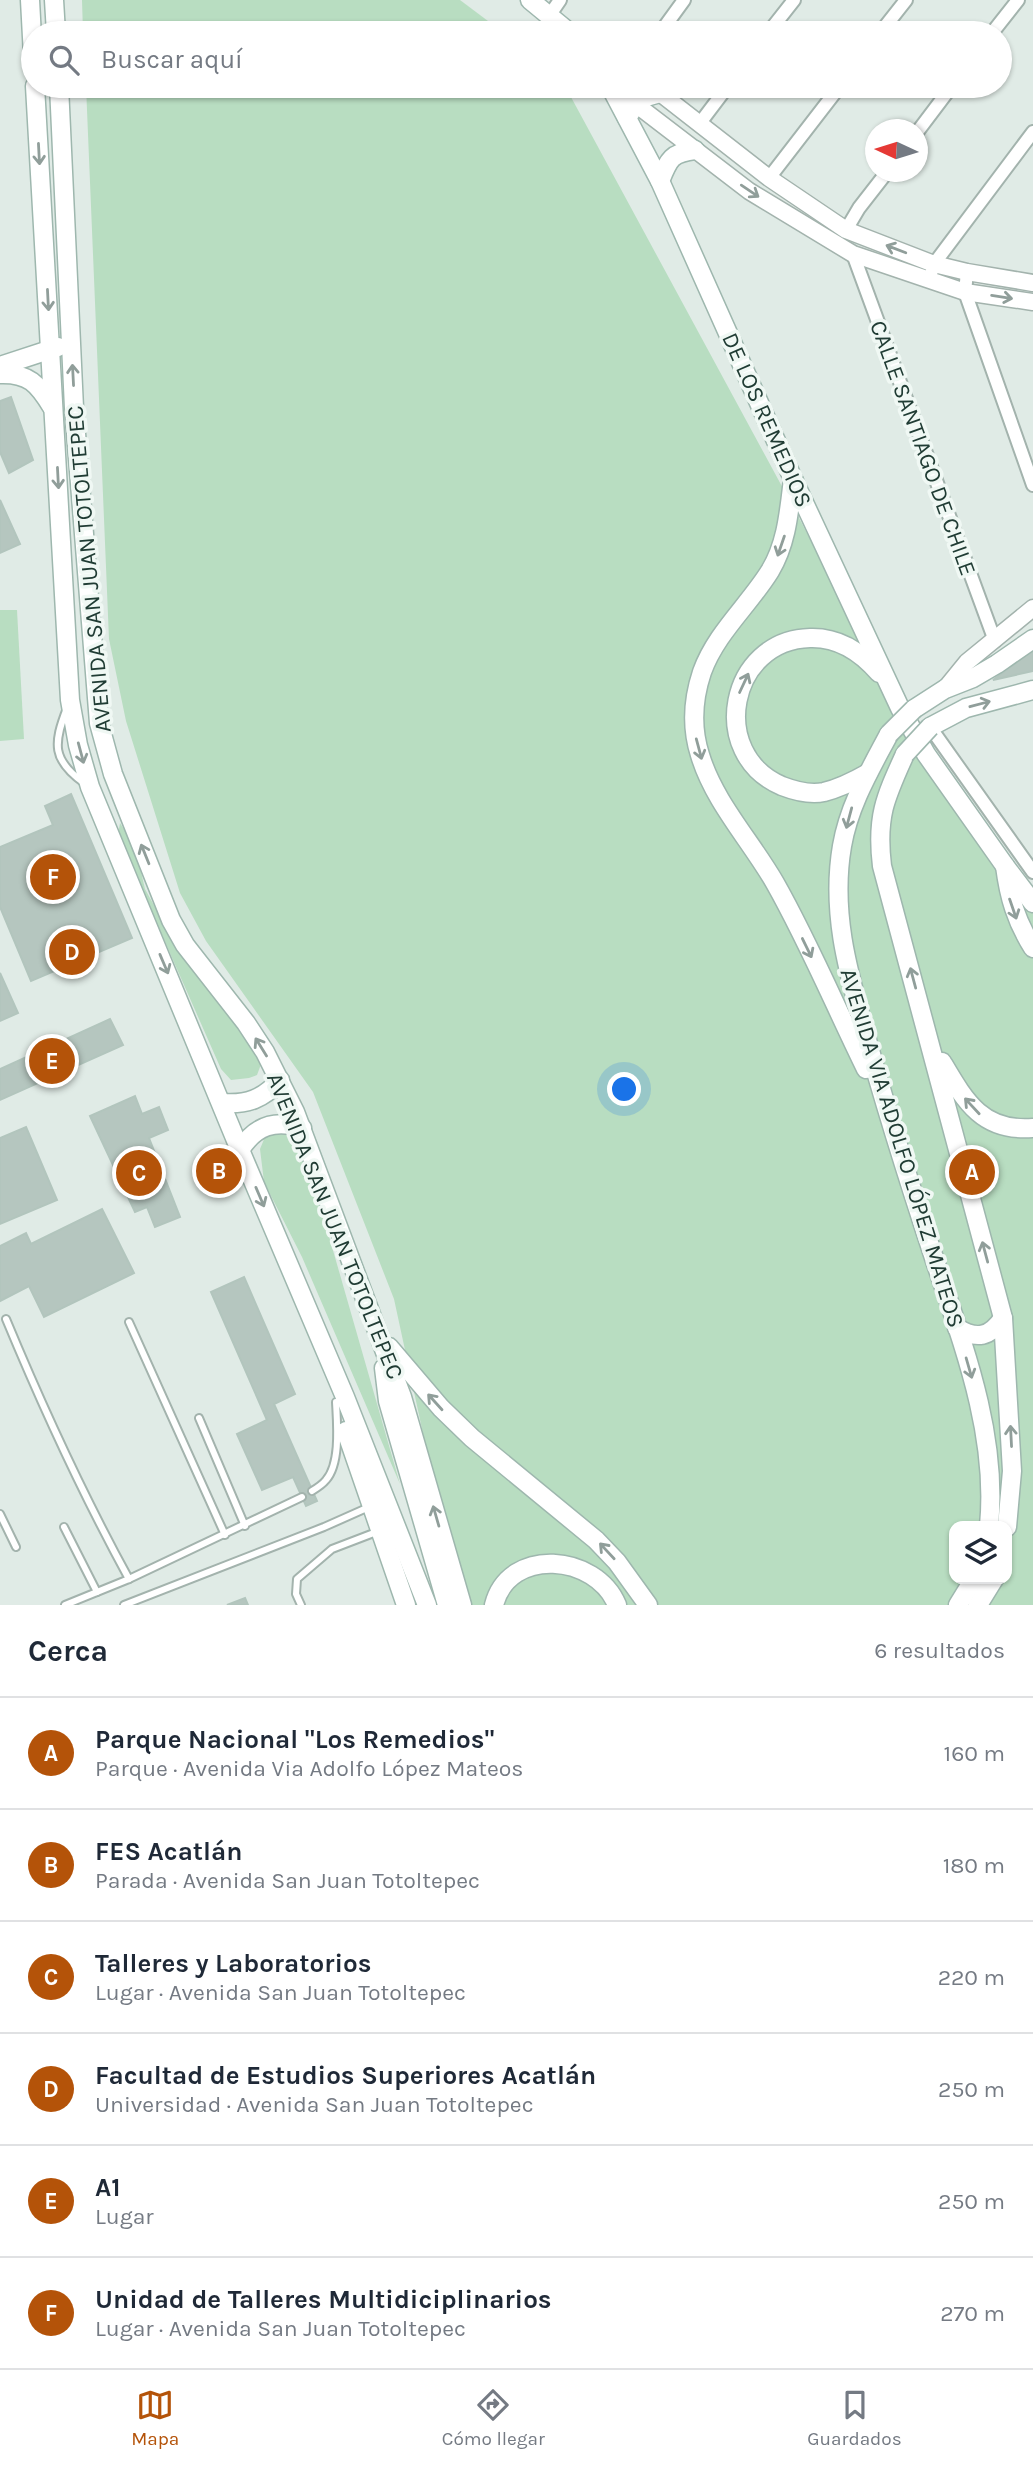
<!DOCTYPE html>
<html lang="es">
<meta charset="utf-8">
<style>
body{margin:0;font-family:Karla,sans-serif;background:#f6f6f7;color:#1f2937}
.controls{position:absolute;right:21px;bottom:21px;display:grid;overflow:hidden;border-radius:14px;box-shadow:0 2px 5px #0004}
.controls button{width:63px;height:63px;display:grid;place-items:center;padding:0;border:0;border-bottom:2px solid #e0e1e3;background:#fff;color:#1f2937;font:35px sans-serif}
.compass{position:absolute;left:865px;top:119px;width:63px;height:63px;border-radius:50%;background:#fff;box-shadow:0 2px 5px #0004;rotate:274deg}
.you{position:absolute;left:625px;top:1090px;width:24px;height:24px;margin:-18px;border:5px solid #fff;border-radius:50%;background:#1a73e8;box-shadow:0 0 0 10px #1a73e833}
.badge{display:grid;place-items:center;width:46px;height:46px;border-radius:50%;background:#b45309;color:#fff;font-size:23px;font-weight:700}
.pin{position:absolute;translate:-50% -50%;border:4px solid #fff;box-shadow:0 2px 7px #0006}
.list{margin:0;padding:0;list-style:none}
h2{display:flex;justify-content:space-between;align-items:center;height:91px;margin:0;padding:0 28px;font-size:30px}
h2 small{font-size:23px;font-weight:400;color:#747a83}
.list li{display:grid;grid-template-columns:46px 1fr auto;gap:21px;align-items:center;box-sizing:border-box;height:112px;padding:0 28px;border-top:2px solid #e0e1e3}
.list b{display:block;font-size:26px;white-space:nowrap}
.list p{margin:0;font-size:23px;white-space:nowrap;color:#747a83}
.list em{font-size:23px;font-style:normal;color:#747a83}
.icon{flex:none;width:38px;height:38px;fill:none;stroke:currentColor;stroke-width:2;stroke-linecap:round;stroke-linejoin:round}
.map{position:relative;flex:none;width:1033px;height:1605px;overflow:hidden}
.search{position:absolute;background:#fff;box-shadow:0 2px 5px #0004;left:21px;right:21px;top:21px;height:77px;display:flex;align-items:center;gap:18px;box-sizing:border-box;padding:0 24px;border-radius:38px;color:#747a83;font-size:26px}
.sheet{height:763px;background:#fff}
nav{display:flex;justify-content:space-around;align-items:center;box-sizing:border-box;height:98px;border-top:2px solid #e0e1e3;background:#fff;font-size:19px;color:#747a83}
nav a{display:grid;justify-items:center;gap:4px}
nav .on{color:#b45309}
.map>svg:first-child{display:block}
.green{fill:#b8ddc1;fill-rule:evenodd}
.building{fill:#b5c6bf;stroke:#b2c5bd;stroke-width:2}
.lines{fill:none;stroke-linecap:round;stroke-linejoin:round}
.service-casing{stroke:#a3b3ad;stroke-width:10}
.minor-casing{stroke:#a3b3ad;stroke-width:16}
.tertiary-casing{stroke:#a3b3ad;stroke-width:19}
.secondary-casing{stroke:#9eb7ae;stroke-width:21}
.service{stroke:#fff;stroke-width:6}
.minor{stroke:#fff;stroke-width:12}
.tertiary{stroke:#fff;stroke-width:16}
.secondary{stroke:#fff;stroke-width:18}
.secondary-bridge-casing{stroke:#9eb7ae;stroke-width:21;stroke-linecap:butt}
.secondary-bridge{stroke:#fff;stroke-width:18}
.oneway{stroke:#909e9a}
.labels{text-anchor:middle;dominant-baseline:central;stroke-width:7;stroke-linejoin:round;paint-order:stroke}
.street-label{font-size:23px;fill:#203c34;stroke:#f0f8f4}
</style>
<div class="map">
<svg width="1033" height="1605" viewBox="0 0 1033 1605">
<rect width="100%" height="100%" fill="#e0ebe6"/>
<g class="green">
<polygon points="82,0 460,0 504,33 83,33"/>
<path d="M86,86H565L798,516L934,777L1033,913V1605H460L394,1299L313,1092L206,941L180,893L126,721L109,639ZM954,1526H1007V1579H954Z"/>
<polygon points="0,610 17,610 24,739 0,741"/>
<polygon points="120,823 135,846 145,889 167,929 263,1059 257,1075 249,1078 231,1080 221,1069 118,835"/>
<polygon points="275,1130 292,1136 312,1177 400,1484 302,1257 264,1182 260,1149 265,1137"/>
</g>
<g class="building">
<polygon points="11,397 33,460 9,473 0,452 0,401"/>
<polygon points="0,500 20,544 0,553"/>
<polygon points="1033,650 1033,671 993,680"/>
<polygon points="71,794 132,938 31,981 0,907 0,847 53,825 45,806"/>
<polygon points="0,973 18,1013 0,1021"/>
<polygon points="110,1019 123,1045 0,1100 0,1069"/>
<polygon points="135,1096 142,1114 159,1107 168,1130 149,1138 180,1217 155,1227 147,1207 135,1212 90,1116"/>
<polygon points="26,1127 57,1200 0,1224 0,1138"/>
<polygon points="102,1209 134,1273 44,1317 29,1286 0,1301 0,1246 26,1233 31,1244"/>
<polygon points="244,1277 295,1394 274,1404 317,1501 306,1506 293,1477 262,1490 237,1434 267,1420 211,1292"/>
<polygon points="245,1598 248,1605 227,1605"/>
</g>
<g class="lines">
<defs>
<g id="service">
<path d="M67,708C53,744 52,760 84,783"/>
<path d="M6,1319C43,1408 83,1495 129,1579"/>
<polyline points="129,1322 225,1535"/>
<polyline points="199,1418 245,1526"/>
<path d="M312,1491C317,1488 322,1485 326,1480C341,1463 337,1423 336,1402"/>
<polyline points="0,1514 16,1547"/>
<polyline points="64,1527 97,1592"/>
<polyline points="65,1605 129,1579 302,1497"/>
<polyline points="124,1605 324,1527 369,1507"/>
<polyline points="301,1605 296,1594 297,1579 332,1549 379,1531"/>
</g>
<g id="minor">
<polyline points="549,16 560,0"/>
<polyline points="660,33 684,0"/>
<polyline points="768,33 794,0"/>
<polyline points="880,33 906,0"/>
<polyline points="992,33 1018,0"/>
<polyline points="700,123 728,86"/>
<polyline points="918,131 952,86"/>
<polyline points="769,178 840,86"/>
<polyline points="846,230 859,208 887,172"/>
<polyline points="853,254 995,641"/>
<polyline points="932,271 934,264 1033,132"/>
<polyline points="967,272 965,292 1033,485"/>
<polyline points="930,727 1033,872"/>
</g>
<g id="tertiary">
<polyline points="612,86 749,191 853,254 965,292 1033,302"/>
<polyline points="651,86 769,178 846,230 934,264 967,272 1033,283"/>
<polyline points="945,689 967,662 1033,608"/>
</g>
<g id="secondary">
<polyline points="30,0 33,56"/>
<polyline points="54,0 56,33"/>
<polyline points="530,0 570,33"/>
<polyline points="35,86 70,700 78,745 90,787 240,1150 345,1397 427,1605"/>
<polyline points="59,86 74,408 99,723 113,774 171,920 185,945 246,1023 265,1052 295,1112 402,1397 462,1605"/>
<polyline points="610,86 660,181 793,479 900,708 926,754 1005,866 1033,903"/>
<polyline points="627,118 639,99 660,93"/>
<path d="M660,181C669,159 671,153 695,150"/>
<polyline points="0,366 58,347"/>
<path d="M0,374C29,373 38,384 52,407"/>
<path d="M793,479C789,511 787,543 770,571C749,605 716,633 702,672C693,699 691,727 700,755C714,802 751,841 775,883C808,941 836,1008 866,1069"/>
<polyline points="914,709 945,689 973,678 997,664 1033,639"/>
<polyline points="930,727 966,708 1033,690"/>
<path d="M889,734C870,770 849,805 842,846C831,910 847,968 864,1029C885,1106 909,1182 934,1258C963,1344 998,1434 989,1526"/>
<path d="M905,754C885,798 876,817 882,866L1003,1318L1012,1471L1007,1527"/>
<path d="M868,773C854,781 840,788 824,792C810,795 795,791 782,786C707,754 729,640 810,638C839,637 861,652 879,673"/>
<path d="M1005,866C1009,897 1016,921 1033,948"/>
<path d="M942,1062C965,1101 982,1132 1033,1128"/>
<path d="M222,1103C247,1105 263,1099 280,1080"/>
<path d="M240,1150C255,1126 275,1119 302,1128"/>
<path d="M957,1328C977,1340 990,1337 1003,1318"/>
<polyline points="389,1347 441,1408 472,1438 596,1540 617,1562 648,1605"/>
<polyline points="384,1368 388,1401 447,1605"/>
<polyline points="346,1431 406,1605"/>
<path d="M494,1605C509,1546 596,1554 617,1605"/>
<polyline points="958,1605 974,1579"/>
<polyline points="978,1605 994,1579"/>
</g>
</defs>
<use href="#service" class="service-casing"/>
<use href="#minor" class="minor-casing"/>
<use href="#tertiary" class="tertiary-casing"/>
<use href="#secondary" class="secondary-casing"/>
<use href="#service" class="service"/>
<use href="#minor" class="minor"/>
<use href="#tertiary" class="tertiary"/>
<use href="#secondary" class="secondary"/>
<defs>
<g id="secondary-bridge">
<polyline points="889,734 914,709"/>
<polyline points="905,754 930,727"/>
</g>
</defs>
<use href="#secondary-bridge" class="secondary-bridge-casing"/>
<use href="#secondary-bridge" class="secondary-bridge"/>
</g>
<defs><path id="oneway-shaft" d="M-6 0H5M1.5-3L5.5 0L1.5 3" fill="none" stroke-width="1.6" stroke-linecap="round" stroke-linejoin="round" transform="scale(1.75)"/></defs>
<g class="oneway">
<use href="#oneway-shaft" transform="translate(39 154) rotate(87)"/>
<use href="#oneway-shaft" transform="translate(750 191) rotate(34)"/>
<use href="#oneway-shaft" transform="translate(896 249) rotate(-159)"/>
<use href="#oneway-shaft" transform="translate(1002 297) rotate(9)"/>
<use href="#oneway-shaft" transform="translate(48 300) rotate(87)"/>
<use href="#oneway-shaft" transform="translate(73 375) rotate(-93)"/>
<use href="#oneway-shaft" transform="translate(58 478) rotate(87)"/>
<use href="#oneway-shaft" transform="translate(781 546) rotate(109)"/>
<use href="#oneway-shaft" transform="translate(744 683) rotate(-65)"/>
<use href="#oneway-shaft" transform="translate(980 704) rotate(-15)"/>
<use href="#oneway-shaft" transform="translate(699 749) rotate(75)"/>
<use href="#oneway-shaft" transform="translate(81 753) rotate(75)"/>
<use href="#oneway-shaft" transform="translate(849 818) rotate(105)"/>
<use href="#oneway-shaft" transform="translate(145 854) rotate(-112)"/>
<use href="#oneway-shaft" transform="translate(1013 909) rotate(71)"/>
<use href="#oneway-shaft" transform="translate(807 948) rotate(64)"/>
<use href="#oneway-shaft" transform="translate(164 964) rotate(67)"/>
<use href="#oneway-shaft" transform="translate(913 978) rotate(-105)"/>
<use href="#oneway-shaft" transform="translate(261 1047) rotate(-122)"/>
<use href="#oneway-shaft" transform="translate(972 1106) rotate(-133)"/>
<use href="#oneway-shaft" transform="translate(260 1197) rotate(67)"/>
<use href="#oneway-shaft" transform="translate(985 1252) rotate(-105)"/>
<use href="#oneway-shaft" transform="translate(969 1368) rotate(74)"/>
<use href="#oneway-shaft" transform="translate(435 1402) rotate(-132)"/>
<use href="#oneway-shaft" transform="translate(1011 1436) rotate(-93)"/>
<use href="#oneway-shaft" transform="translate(436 1516) rotate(-106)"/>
<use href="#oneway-shaft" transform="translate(607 1551) rotate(-133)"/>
</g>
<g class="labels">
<g class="street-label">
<text transform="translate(767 420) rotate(66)">DE LOS REMEDIOS</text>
<text transform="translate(923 448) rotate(70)">CALLE SANTIAGO DE CHILE</text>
<text transform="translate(89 569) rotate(-95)">AVENIDA SAN JUAN TOTOLTEPEC</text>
<text transform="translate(902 1148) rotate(73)">AVENIDA VIA ADOLFO LÓPEZ MATEOS</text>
<text transform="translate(335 1226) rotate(68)">AVENIDA SAN JUAN TOTOLTEPEC</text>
</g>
</g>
</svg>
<div class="controls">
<button><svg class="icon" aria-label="layers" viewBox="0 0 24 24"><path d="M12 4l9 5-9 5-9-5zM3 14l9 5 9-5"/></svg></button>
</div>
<svg class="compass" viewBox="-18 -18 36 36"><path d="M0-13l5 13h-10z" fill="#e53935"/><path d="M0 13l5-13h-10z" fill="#747a83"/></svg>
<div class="you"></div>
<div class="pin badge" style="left:972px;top:1172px">A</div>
<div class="pin badge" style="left:219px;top:1171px">B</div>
<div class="pin badge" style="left:139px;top:1173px">C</div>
<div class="pin badge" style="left:72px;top:952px">D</div>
<div class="pin badge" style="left:52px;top:1061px">E</div>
<div class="pin badge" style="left:53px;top:877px">F</div>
<div class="search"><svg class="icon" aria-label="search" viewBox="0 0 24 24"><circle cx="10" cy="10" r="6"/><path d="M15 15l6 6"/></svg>Buscar aquí</div>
</div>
<section class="sheet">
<h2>Cerca<small>6 resultados</small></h2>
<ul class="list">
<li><span class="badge">A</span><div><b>Parque Nacional &quot;Los Remedios&quot;</b><p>Parque · Avenida Via Adolfo López Mateos</p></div><em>160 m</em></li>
<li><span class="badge">B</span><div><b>FES Acatlán</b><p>Parada · Avenida San Juan Totoltepec</p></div><em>180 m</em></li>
<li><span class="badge">C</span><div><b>Talleres y Laboratorios</b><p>Lugar · Avenida San Juan Totoltepec</p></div><em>220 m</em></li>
<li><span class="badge">D</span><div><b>Facultad de Estudios Superiores Acatlán</b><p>Universidad · Avenida San Juan Totoltepec</p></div><em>250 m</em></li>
<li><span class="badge">E</span><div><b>A1</b><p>Lugar</p></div><em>250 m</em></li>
<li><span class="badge">F</span><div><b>Unidad de Talleres Multidiciplinarios</b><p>Lugar · Avenida San Juan Totoltepec</p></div><em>270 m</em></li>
</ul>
</section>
<nav>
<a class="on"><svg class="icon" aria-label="map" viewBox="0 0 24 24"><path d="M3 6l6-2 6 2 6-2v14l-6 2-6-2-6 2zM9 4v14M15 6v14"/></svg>Mapa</a>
<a><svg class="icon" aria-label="directions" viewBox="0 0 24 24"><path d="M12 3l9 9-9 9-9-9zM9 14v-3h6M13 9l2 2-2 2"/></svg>Cómo llegar</a>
<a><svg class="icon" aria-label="saved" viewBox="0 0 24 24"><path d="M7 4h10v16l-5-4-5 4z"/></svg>Guardados</a>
</nav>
